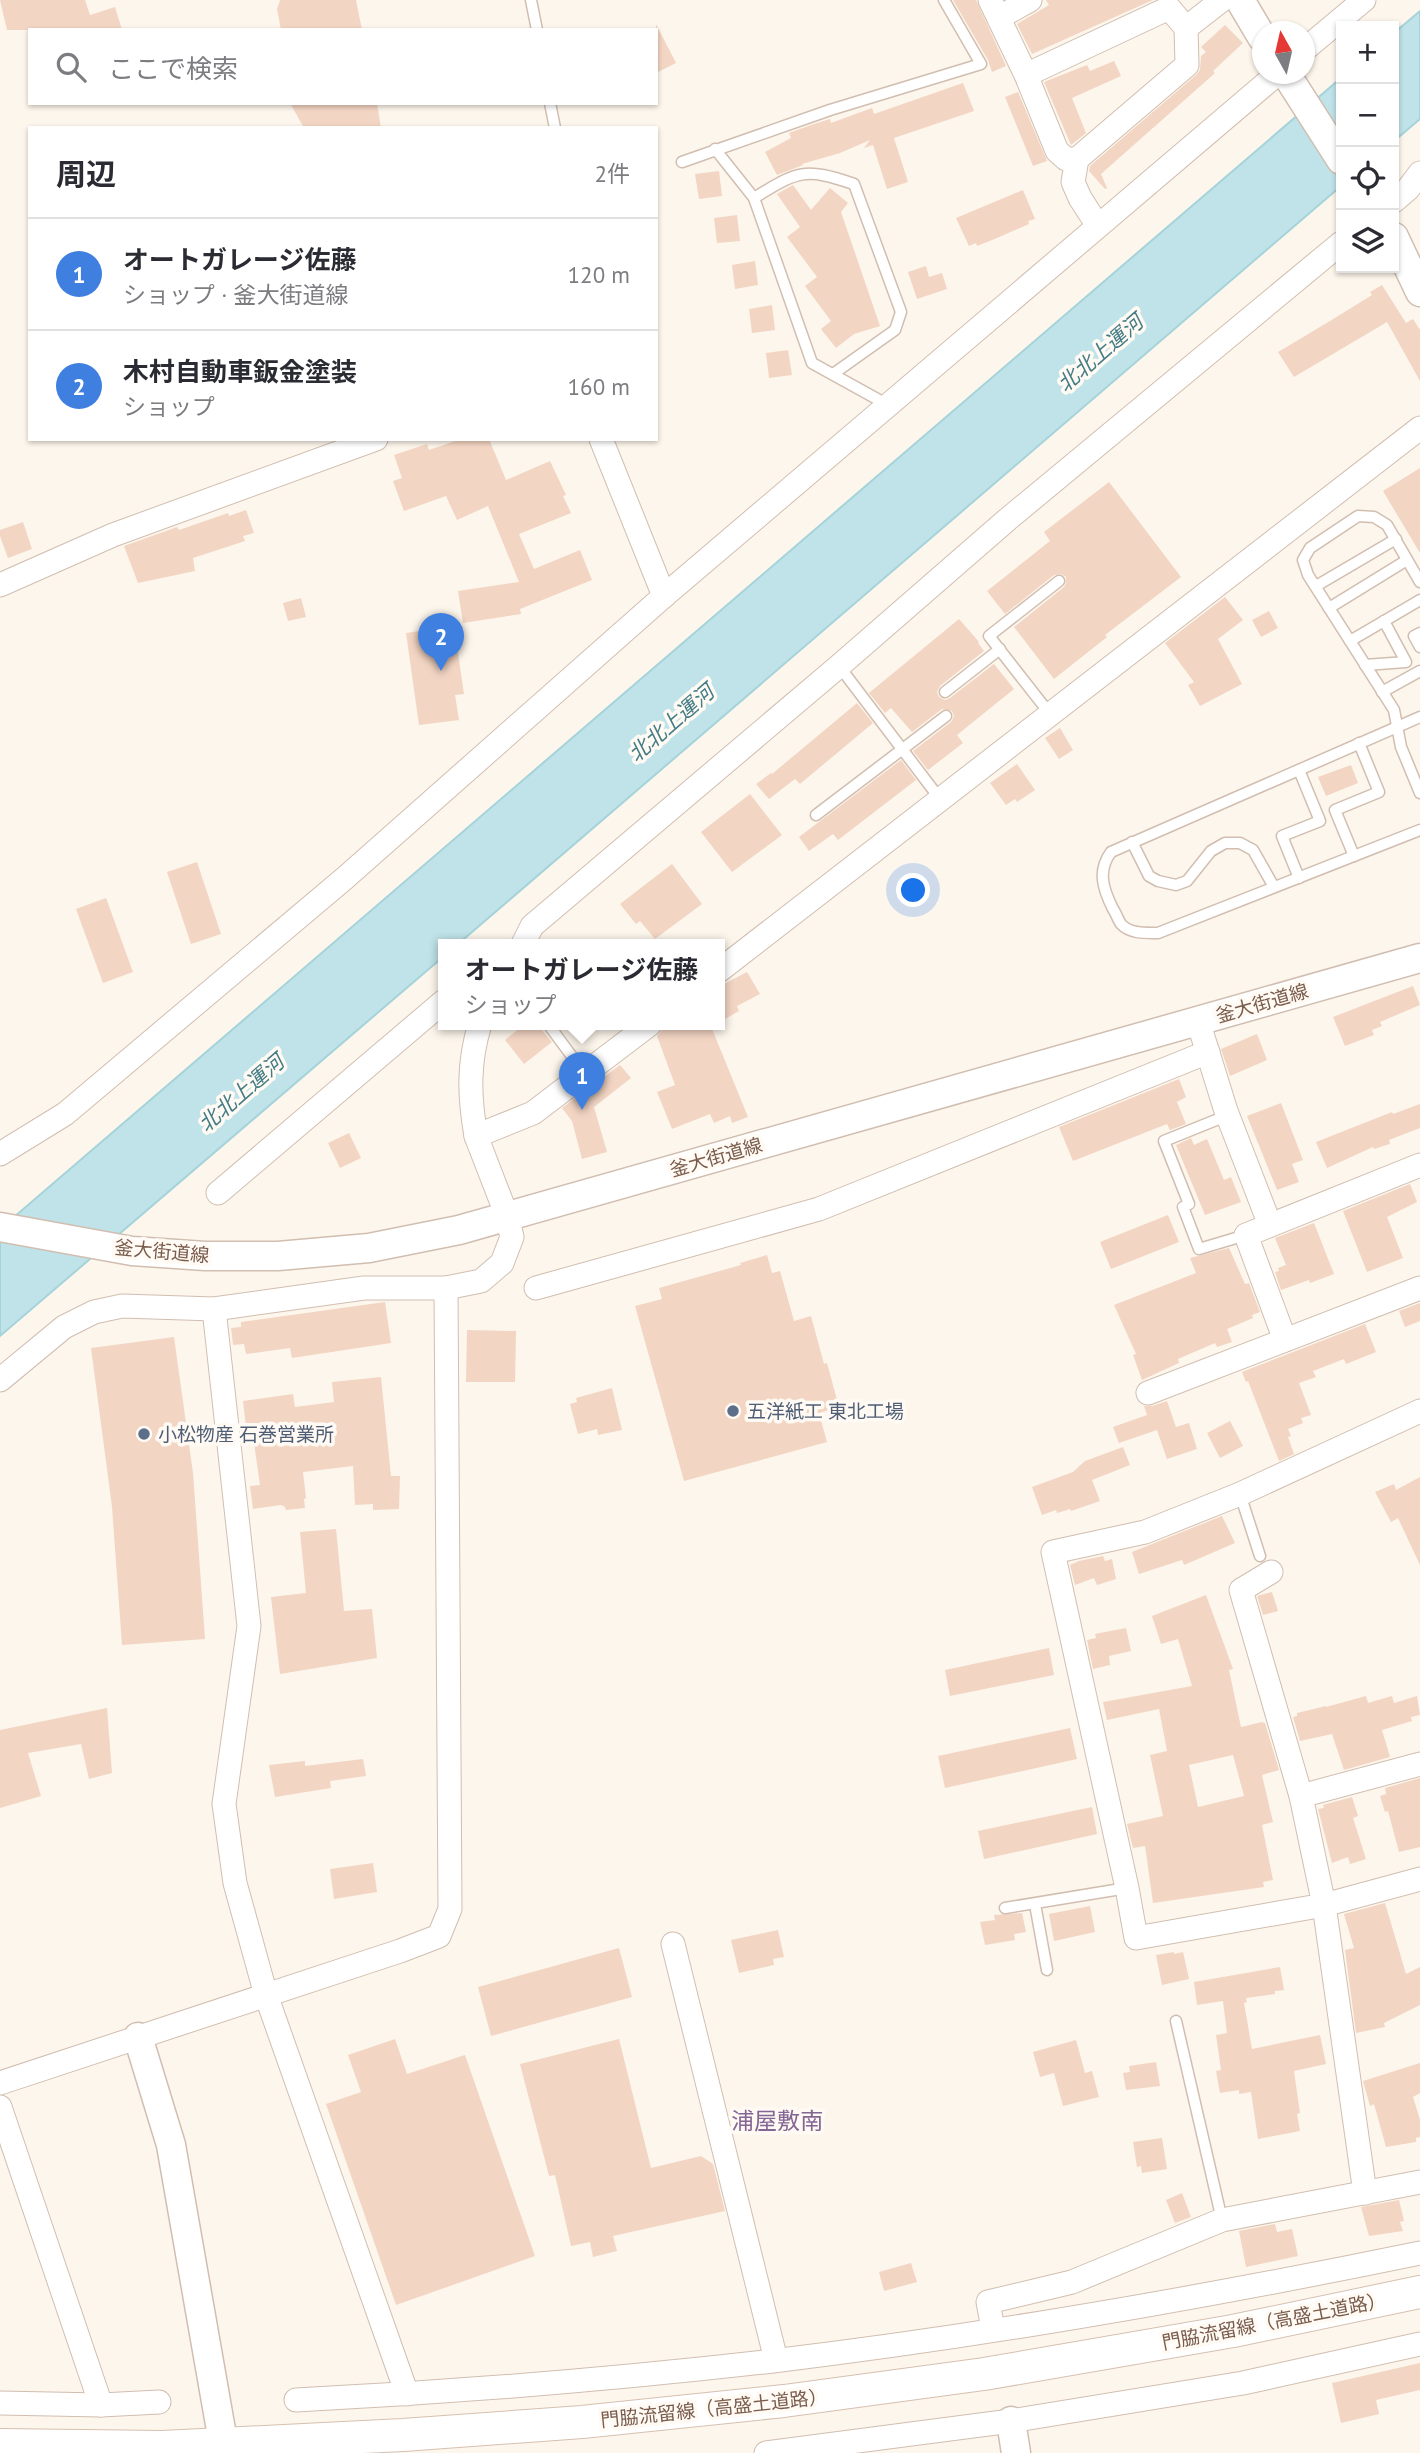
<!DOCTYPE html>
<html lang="ja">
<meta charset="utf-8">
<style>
body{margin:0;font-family:"PT Sans","Noto Sans JP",sans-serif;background:#f7f7f7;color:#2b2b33}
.controls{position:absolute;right:21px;top:21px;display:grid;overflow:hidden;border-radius:0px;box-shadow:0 2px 5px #0004}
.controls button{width:63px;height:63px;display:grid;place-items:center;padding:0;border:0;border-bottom:2px solid #e1e1e2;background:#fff;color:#2b2b33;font:35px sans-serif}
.compass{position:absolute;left:1252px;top:21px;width:63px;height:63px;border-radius:50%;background:#fff;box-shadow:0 2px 5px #0004;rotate:352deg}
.you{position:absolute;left:914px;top:891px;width:24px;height:24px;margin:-18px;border:5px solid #fff;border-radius:50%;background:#1a73e8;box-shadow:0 0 0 10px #1a73e833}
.badge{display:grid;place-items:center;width:46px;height:46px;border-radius:50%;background:#1a73e8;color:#fff;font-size:23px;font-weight:700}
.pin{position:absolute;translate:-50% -58px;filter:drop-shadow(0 2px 4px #0008)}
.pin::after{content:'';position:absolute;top:37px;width:24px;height:21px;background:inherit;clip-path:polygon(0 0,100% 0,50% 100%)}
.popup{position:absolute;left:438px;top:939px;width:287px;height:91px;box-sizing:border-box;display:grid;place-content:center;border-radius:0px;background:#fff;filter:drop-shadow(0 2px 5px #0005);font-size:23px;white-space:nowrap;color:#7c7c81}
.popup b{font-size:26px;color:#2b2b33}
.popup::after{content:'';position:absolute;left:50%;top:100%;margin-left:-14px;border:14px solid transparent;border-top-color:#fff}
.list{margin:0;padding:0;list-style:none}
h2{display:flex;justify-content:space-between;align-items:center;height:91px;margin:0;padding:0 28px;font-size:30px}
h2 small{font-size:23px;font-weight:400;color:#7c7c81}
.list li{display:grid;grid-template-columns:46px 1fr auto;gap:21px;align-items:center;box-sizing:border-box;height:112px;padding:0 28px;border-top:2px solid #e1e1e2}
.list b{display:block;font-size:26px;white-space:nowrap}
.list p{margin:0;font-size:23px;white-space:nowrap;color:#7c7c81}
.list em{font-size:23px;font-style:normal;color:#7c7c81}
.icon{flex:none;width:38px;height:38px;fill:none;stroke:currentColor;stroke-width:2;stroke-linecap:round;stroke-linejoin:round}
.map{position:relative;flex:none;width:1420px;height:2453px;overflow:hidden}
.search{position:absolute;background:#fff;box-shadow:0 2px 5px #0004;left:28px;top:28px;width:630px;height:77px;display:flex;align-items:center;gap:18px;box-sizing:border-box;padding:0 24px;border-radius:0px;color:#7c7c81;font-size:26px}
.panel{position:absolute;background:#fff;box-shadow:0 2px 5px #0004;left:28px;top:126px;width:630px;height:315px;border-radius:0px}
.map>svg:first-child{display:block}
.water{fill:#bfe3e8;stroke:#a5d3da;stroke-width:2}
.building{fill:#f3d5c3;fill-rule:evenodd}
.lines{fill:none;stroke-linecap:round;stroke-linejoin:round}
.service-casing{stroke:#d1beb0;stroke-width:13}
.minor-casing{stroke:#d1beb0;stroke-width:25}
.tertiary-casing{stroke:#d1beb0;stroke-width:31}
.secondary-casing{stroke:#d6c0b0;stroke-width:34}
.service{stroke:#fff;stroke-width:10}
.minor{stroke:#fff;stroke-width:23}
.tertiary{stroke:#fff;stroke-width:28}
.secondary{stroke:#fff;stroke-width:32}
.service-dot{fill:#5c6f8a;stroke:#fffaf3;stroke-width:2.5}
.labels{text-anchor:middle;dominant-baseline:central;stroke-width:7;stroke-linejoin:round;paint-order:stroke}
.street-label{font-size:19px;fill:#7a5c4d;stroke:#fffaf3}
.service-label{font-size:19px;fill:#4e5e75;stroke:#fffaf3;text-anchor:start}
.water-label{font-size:21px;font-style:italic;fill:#437c86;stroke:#fffaf3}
.quarter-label{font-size:23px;fill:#846695;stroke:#fffaf3}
</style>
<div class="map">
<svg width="1420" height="2453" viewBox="0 0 1420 2453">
<rect width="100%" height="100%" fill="#fdf6ec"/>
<g class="water">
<polygon points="1420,11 1420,119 1394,141 1394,33"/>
<polygon points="1341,78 1341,186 458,944 444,944 444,956 0,1336 0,1229"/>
</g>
<g class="building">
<polygon points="0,0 85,0 90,15 115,7 122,30 7,30"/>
<polygon points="280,0 356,0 362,30 281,30 277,9"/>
<polygon points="953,0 976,0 1006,66 992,72 988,60"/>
<polygon points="1046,0 1153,0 1032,54 1017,24 1049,5"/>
<polygon points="656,24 676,63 656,73"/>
<polygon points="1225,25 1243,43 1213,71 1215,73 1101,174 1107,188 1105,189 1089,171 1090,166 1196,75 1200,70 1201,56 1206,52 1201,47"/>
<polygon points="1114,61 1121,76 1072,98 1086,133 1071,145 1044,82 1087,65 1090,71"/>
<polygon points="963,83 974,111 894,138 908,182 887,189 873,145 864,148 870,140 840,153 802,164 803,165 777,175 765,152 791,138 789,133 811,125 830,119 831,123 872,108 874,114"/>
<polygon points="1018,92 1047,161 1033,166 1005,97"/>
<polygon points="290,103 377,103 381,128 304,128"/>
<polygon points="719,171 722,196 699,199 695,174"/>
<polygon points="793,185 811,210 830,188 848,203 841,212 880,326 854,334 836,348 821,329 831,321 805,286 817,277 787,237 800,227 777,194"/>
<polygon points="1023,190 1035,219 1028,221 1029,224 997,238 977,246 976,243 969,246 956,218"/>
<polygon points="737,215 740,241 717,243 714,218"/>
<polygon points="755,261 758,285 735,289 732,265"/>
<polygon points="926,266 929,277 942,273 947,289 917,299 908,272"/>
<polygon points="1382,285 1406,323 1413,319 1420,330 1420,381 1387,322 1294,377 1278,352 1330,321 1372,295 1370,292"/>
<polygon points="772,305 775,330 752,333 749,309"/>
<polygon points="788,350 792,375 769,378 766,353"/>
<polygon points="461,439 489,439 506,480 550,461 566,495 563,496 571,513 519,534 534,569 580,550 592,580 520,609 521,614 463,623 458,591 519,582 488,506 457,520 446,496 404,511 393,481 402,478 394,455 427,444 429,450"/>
<polygon points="1420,468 1420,553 1383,491"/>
<polygon points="1109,482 1181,577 1105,635 1107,637 1054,679 1014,627 1064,587 1066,583 1066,577 1061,574 1054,575 1005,614 987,591 1050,541 1044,532"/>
<polygon points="246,510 254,533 243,536 245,541 193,558 195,571 138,583 124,546 177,527 179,530 228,513 229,516"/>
<polygon points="23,522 32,549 8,558 0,536 0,530"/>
<polygon points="1225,597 1243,620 1218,639 1242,684 1200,706 1188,685 1194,682 1165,643"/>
<polygon points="301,598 306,617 288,621 283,603"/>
<polygon points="1269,611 1278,628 1261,637 1252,620"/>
<polygon points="959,619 979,642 978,643 984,651 940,686 937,692 939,697 945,700 950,698 994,664 1014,689 957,735 963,743 928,770 913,751 951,722 954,716 952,711 942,709 912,732 891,708 885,713 869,693"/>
<polygon points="454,626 464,694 455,695 459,720 419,725 406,633"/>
<polygon points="857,703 873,723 800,784 795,779 769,799 756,784 771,773 772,774"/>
<polygon points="1060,728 1073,750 1059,759 1045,738"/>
<polygon points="901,760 916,780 838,840 833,834 809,851 799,837"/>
<polygon points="1017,764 1035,790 1017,802 1015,799 1006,805 990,783"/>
<polygon points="1351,765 1358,783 1326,796 1318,777"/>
<polygon points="750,794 782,835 732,872 701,832"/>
<polygon points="197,862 221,934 191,944 167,872"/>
<polygon points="672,864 702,904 655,939 640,921 636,924 620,904"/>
<polygon points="106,898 133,972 103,983 76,909"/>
<polygon points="747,972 760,994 737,1006 739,1011 720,1022 720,984 724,984"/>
<polygon points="1413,986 1420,1005 1380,1022 1382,1026 1372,1030 1374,1035 1345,1046 1333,1017"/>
<polygon points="525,1024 537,1024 552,1042 524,1064 505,1040"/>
<polygon points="676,1024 710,1024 748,1117 732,1123 730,1116 714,1123 710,1114 672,1129 657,1092 675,1085 657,1036 663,1029"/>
<polygon points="1257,1034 1267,1060 1230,1076 1221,1049"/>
<polygon points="620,1065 631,1078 594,1107 607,1152 582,1159 572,1121 562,1108"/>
<polygon points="1179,1079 1186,1097 1177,1102 1186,1124 1170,1130 1167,1124 1073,1161 1059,1127"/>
<polygon points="1281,1103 1303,1160 1292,1164 1299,1182 1277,1190 1247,1116"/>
<polygon points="1420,1104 1420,1128 1389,1140 1390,1144 1374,1149 1373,1147 1327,1168 1316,1142 1392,1112 1393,1114"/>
<polygon points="349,1133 361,1158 340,1168 328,1143"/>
<polygon points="1191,1138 1194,1145 1207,1139 1224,1180 1231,1177 1241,1202 1205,1215 1176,1145"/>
<polygon points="1410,1184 1417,1202 1387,1217 1403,1258 1367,1272 1343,1211"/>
<polygon points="1168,1215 1179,1242 1111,1269 1100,1242"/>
<polygon points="1314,1223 1334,1274 1310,1283 1309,1280 1281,1290 1275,1272 1279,1271 1278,1268 1286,1265 1275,1238"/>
<polygon points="1229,1248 1245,1284 1249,1283 1260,1312 1252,1315 1253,1318 1227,1329 1232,1342 1217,1347 1215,1343 1178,1359 1179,1363 1142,1380 1133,1355 1136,1354 1114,1305 1196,1273 1190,1258"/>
<polygon points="767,1255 772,1273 780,1271 794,1321 811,1316 824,1364 827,1363 839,1407 819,1413 827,1442 684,1481 635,1306 662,1299 659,1288 741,1265 740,1263"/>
<polygon points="385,1302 391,1343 292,1358 290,1348 246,1354 244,1344 233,1345 231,1328 241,1327 241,1322"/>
<polygon points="1420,1303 1420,1321 1405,1327 1399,1311"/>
<polygon points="1365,1324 1376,1352 1346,1364 1344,1359 1313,1371 1316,1377 1299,1383 1311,1415 1301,1418 1303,1423 1288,1429 1291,1436 1288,1437 1294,1454 1279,1461 1248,1381 1246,1382 1242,1372"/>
<polygon points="467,1330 516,1331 515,1382 466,1382"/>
<polygon points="174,1337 193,1473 205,1639 122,1645 112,1507 91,1348"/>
<polygon points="381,1377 391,1476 400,1476 399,1509 373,1510 373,1504 355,1505 353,1466 303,1472 306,1498 304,1499 305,1508 286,1510 285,1507 281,1505 253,1509 250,1486 260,1485 253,1436 247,1436 243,1401 293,1394 295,1407 334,1402 332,1382"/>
<polygon points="612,1388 622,1430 598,1435 597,1429 578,1434 570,1404 577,1402 576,1398"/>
<polygon points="1167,1401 1176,1427 1189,1423 1197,1449 1167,1459 1157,1430 1119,1443 1113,1427 1147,1415 1144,1406 1152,1406"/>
<polygon points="1230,1421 1243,1446 1220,1458 1207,1433"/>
<polygon points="1123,1447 1130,1465 1092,1480 1100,1501 1071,1511 1070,1509 1057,1513 1056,1510 1042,1515 1032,1487 1073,1472 1085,1461"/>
<polygon points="1420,1477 1420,1565 1398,1518 1391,1522 1375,1492 1394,1484 1396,1490"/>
<polygon points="1222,1516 1235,1543 1184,1565 1182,1560 1139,1574 1132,1552"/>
<polygon points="336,1529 344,1611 372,1609 377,1658 280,1674 271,1597 306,1593 300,1532"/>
<polygon points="1103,1556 1105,1561 1112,1559 1116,1579 1097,1585 1094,1578 1075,1585 1070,1565 1079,1561"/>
<polygon points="1272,1592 1278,1611 1263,1615 1257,1596"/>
<path d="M1206,1595L1233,1669L1229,1670L1241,1727L1262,1722L1265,1723L1279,1770L1262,1775L1273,1822L1262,1825L1273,1880L1263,1882L1264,1887L1153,1903L1145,1846L1133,1848L1127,1824L1163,1816L1150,1755L1167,1751L1159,1709L1107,1720L1103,1702L1192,1686L1178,1639L1161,1644L1152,1616ZM1233,1755L1244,1796L1198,1807L1189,1765Z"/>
<polygon points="1126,1628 1131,1651 1109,1656 1110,1665 1093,1669 1087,1640 1096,1638 1095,1634"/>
<polygon points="1049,1648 1054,1675 950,1696 945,1670"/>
<polygon points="1366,1696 1368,1703 1392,1696 1394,1703 1417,1696 1420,1715 1411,1717 1412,1721 1382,1730 1390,1757 1344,1770 1332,1734 1300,1741 1293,1717 1297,1716 1297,1713 1326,1706 1326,1707"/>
<polygon points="107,1708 112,1773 89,1779 81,1744 28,1753 41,1796 0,1808 0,1730"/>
<polygon points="1070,1728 1077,1759 945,1788 938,1756"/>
<polygon points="363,1759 366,1776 330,1781 331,1788 275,1797 269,1765 305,1761 305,1766"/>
<polygon points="1420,1778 1420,1847 1399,1852 1388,1811 1385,1812 1380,1796 1386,1794 1385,1788"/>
<polygon points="1352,1797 1358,1816 1353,1818 1366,1859 1350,1864 1348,1857 1332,1863 1318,1809 1324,1808 1323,1805"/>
<polygon points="1092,1807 1097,1834 984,1859 978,1831"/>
<polygon points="373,1863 377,1892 334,1899 330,1869"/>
<polygon points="1385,1903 1406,1974 1420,1967 1420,2005 1384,2023 1385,2027 1356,2033 1345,1950 1354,1948 1344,1914"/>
<polygon points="1090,1906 1095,1932 1054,1941 1049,1914"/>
<polygon points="1022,1913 1026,1932 1014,1934 1015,1940 985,1945 980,1922 995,1920 994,1915"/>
<polygon points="778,1930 784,1957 773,1959 774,1965 739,1973 731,1940"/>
<polygon points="619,1948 632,1997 491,2036 478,1987"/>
<polygon points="1174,1952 1174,1954 1183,1952 1189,1979 1162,1985 1156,1955"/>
<polygon points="1280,1967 1284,1990 1275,1991 1275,1994 1246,1998 1247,2002 1244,2003 1252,2049 1320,2035 1326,2064 1294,2071 1300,2113 1297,2114 1300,2131 1258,2139 1251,2092 1239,2094 1239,2090 1220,2093 1216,2071 1221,2070 1216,2035 1227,2033 1223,2001 1197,2005 1194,1982"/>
<polygon points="395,2039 407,2074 465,2055 535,2256 396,2305 326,2104 361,2092 348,2055"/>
<polygon points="619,2039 651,2168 701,2156 713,2164 725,2211 613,2236 617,2251 593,2257 590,2242 571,2246 555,2175 549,2176 520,2064"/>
<polygon points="1076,2040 1085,2073 1092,2071 1099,2097 1063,2106 1054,2073 1040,2077 1033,2052"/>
<polygon points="1156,2062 1160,2086 1126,2090 1123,2073 1130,2072 1129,2066"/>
<polygon points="1420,2063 1420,2093 1413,2097 1420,2120 1420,2137 1416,2138 1416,2142 1386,2147 1374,2104 1370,2106 1363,2081"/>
<polygon points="1162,2138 1167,2169 1142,2173 1141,2166 1137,2167 1133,2142"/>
<polygon points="1182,2193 1191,2217 1175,2223 1166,2200"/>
<polygon points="1399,2200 1404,2221 1400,2222 1403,2231 1369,2236 1361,2207"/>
<polygon points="1275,2224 1277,2232 1292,2229 1298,2256 1246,2267 1239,2231"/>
<polygon points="911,2263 917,2282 884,2291 879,2272"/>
<polygon points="1420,2363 1420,2390 1376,2400 1379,2414 1341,2423 1332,2383"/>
</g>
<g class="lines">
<defs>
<g id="service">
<polyline points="531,0 537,30"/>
<polyline points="550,103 555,128"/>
<polyline points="715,149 754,198 812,363 888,405"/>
<polyline points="682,162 830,110 981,64 944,0"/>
<path d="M754,198C798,171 804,167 854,184L901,312L895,330L833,374"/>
<polyline points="1420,582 1387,525 1374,517 1358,516 1310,548 1303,560 1308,575 1394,710 1401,747 1420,793"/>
<polyline points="1316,586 1396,539"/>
<polyline points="1329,608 1407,560"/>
<polyline points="1420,633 1414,636 1420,647"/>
<polyline points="1350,641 1420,600"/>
<polyline points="1365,665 1406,662 1384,621"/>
<polyline points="839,666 940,799"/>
<polyline points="945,692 1000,649"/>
<polyline points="1382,692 1420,671"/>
<polyline points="1050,714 989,636 1059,581"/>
<path d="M1420,717L1111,852C1097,871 1103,889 1113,909C1116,913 1118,920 1121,924C1130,934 1146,933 1158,933L1420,830"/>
<polyline points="816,815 946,716"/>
<polyline points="1132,842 1149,876 1158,881 1176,885 1187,881 1211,851 1225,843 1240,843 1253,850 1274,887"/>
<polyline points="1354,856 1335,810 1379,792 1359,743"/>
<polyline points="1299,878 1282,836 1320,821 1299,770"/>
<polyline points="548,1024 585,1074"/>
<polyline points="1226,1111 1221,1118 1164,1141 1189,1204 1183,1207 1199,1249 1246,1235"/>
<polyline points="1240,1494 1260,1556"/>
<polyline points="1035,1904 1047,1970"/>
<polyline points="1005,1908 1127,1888"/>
<polyline points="1176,2021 1222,2220"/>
</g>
<g id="minor">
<polyline points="990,0 1026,75 1057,151 1066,159 1077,159 1187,65 1186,28 1169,8 1026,75"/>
<polyline points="1000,17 1030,0"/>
<polyline points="1186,28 1222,0"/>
<polyline points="1304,50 1364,0"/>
<polyline points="1077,159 1073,182 1080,198 1098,226"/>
<polyline points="1394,201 1408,189 1420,173"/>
<polyline points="601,439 664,596"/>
<polyline points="0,585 113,535 376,439"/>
<polyline points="523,944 532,926 839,666 1008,519 1341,243"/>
<polyline points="720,970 1420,428"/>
<polyline points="1198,1021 1226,1111 1270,1225"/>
<path d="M476,1136C469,1096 468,1063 480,1024"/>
<polyline points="0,1154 65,1114 345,878 664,596 1277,74"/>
<polyline points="218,1193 444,1001"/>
<polyline points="536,1288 819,1209 1208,1052"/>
<polyline points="214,1309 249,1626 224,1804 235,1883 266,1995 407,2394"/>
<polyline points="1285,1340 1246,1235 1420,1165"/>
<polyline points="0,1380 64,1327 94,1312 122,1306 214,1309 364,1288 446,1288 481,1281 502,1263 512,1237 507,1216 476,1136 533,1113 650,1024"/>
<polyline points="1148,1393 1420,1288"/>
<polyline points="1420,1411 1240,1494 1145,1532 1053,1552 1127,1888 1136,1938 1324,1905 1420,1879"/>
<polyline points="1271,1572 1241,1590 1301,1796 1324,1905 1365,2193"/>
<polyline points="1301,1796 1420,1764"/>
<polyline points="673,1944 776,2360"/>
<polyline points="0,2083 400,1951 439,1936 450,1909 446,1288"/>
<polyline points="0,2107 101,2405"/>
<polyline points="993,2329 988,2302 1072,2282 1222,2220 1420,2182"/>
<path d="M296,2400C456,2392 615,2379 773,2361C990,2335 1206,2297 1420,2253"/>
<polyline points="0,2403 101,2405 159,2402"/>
<polyline points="766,2453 1011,2421 1243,2383 1420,2344"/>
</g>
<g id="tertiary">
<polyline points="1240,0 1262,37"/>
<polyline points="1286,74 1341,160"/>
<polyline points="1394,237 1420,292"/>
<polyline points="0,1227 132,1251 205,1256 278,1256 369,1248 459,1230 1420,958"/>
<polyline points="138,2037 171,2145 225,2453"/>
<polyline points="1011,2421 1016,2453"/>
</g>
<polyline id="secondary" points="0,2445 162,2447 403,2435 582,2422 784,2401 984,2374 1233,2331 1420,2292"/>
</defs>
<use href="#service" class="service-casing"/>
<use href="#minor" class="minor-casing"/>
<use href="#tertiary" class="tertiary-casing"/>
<use href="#secondary" class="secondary-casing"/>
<use href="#service" class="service"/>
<use href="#minor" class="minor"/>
<use href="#tertiary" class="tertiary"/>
<use href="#secondary" class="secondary"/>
</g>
<g class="service-dot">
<circle cx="733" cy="1411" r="7"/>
<circle cx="144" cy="1434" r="7"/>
</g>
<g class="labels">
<g class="street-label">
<text transform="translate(1262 1003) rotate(-16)">釜大街道線</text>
<text transform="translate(716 1157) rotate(-16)">釜大街道線</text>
<text transform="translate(162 1251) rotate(5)">釜大街道線</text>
<text transform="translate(1274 2321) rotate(-11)">門脇流留線（高盛土道路）</text>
<text transform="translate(714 2408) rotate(-6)">門脇流留線（高盛土道路）</text>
</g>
<g class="service-label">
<text x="747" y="1411">五洋紙工 東北工場</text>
<text x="158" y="1434">小松物産 石巻営業所</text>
</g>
<g class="water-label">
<text transform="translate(1100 353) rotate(-41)">北北上運河</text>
<text transform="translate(671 723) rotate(-41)">北北上運河</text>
<text transform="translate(241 1093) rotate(-41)">北北上運河</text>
</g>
<g class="quarter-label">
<text x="777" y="2120">浦屋敷南</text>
</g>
</g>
</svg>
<div class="controls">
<button>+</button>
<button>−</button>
<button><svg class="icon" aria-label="locate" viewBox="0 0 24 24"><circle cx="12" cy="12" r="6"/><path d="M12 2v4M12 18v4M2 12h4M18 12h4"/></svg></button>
<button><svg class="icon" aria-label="layers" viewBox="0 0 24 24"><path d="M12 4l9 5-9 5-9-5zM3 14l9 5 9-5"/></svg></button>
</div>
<svg class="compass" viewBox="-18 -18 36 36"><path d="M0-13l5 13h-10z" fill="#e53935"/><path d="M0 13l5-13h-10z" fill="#7c7c81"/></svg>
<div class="you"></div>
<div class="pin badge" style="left:582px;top:1110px;background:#3f7fe0">1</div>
<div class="popup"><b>オートガレージ佐藤</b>ショップ</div>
<div class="pin badge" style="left:441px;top:671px;background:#3f7fe0">2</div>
<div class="search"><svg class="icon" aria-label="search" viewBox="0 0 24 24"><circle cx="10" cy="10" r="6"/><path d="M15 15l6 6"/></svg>ここで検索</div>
<section class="panel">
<h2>周辺<small>2件</small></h2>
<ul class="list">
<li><span class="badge" style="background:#3f7fe0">1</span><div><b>オートガレージ佐藤</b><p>ショップ · 釜大街道線</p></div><em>120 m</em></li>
<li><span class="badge" style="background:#3f7fe0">2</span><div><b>木村自動車鈑金塗装</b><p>ショップ</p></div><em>160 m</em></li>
</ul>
</section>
</div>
